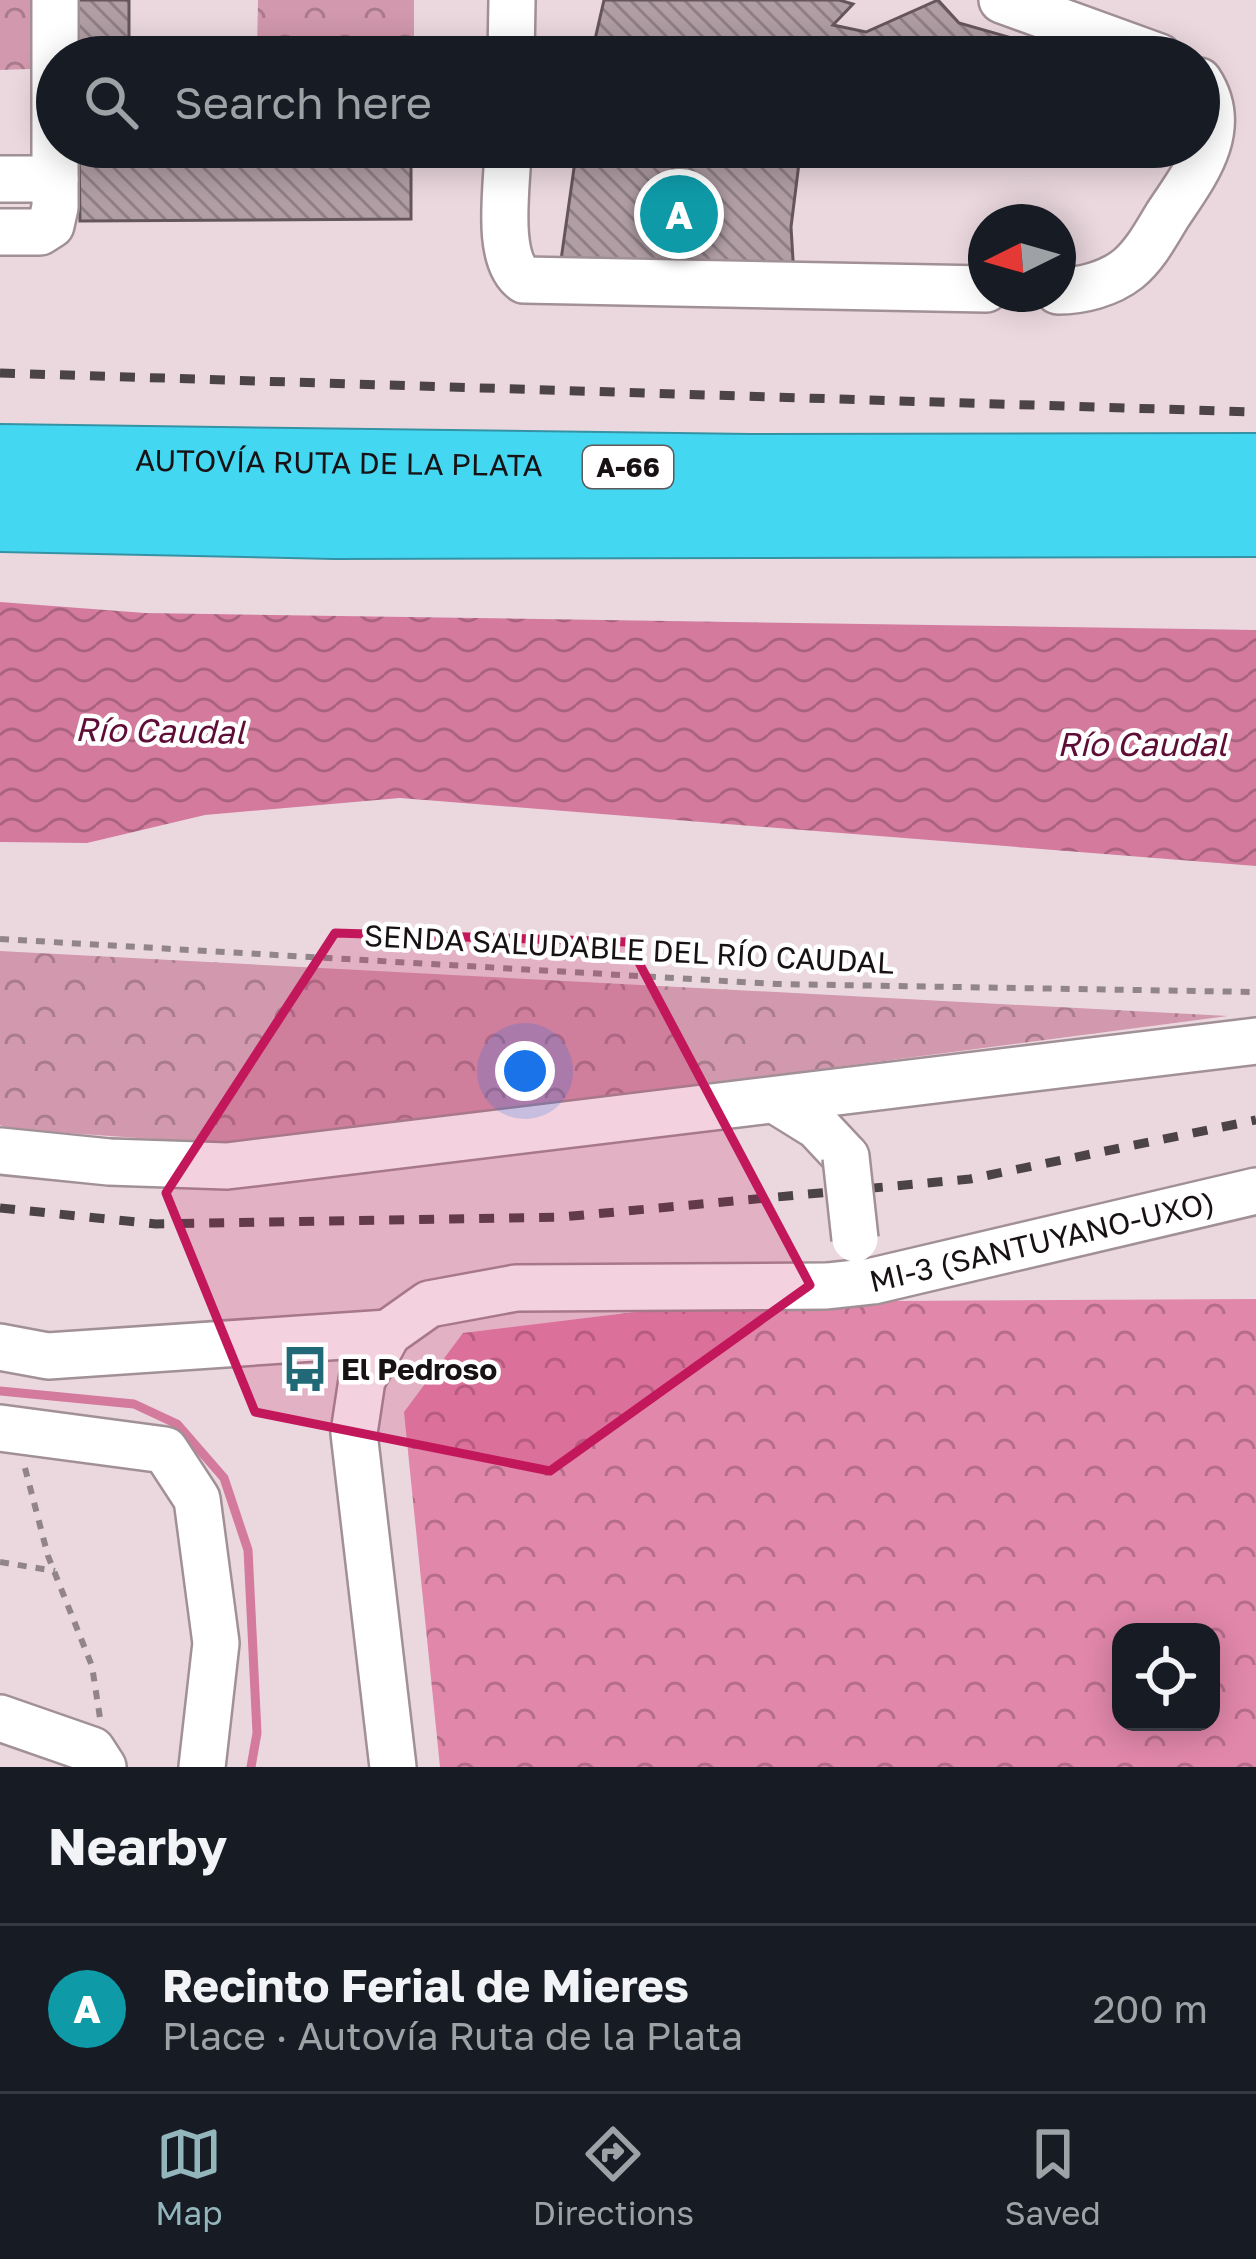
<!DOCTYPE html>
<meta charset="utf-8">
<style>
body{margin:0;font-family:"Golos Text",sans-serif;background:#20242c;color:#f1f3f6}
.controls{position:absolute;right:36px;bottom:36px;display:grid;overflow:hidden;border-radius:24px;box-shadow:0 6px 30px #0003}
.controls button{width:108px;height:108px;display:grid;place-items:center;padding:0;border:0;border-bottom:3px solid #363941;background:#171b24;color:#f1f3f6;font:60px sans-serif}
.compass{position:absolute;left:968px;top:204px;width:108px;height:108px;border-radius:50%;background:#171b24;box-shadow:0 6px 30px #0003;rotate:265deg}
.you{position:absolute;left:525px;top:1071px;width:42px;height:42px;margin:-30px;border:9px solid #fff;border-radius:50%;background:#1a73e8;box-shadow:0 0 0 18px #1a73e833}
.badge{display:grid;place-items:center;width:78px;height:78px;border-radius:50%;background:#93b5bc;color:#fff;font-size:39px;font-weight:700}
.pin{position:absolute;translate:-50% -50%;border:6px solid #fff;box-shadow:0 3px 12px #0006}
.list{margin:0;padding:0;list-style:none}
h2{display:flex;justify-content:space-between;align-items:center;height:156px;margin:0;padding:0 48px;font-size:51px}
h2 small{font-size:39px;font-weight:400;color:#9ea1a6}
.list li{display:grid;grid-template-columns:78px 1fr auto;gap:36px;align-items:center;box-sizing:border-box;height:168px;padding:0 48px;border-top:3px solid #363941}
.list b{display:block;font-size:45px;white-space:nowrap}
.list p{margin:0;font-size:39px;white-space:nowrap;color:#9ea1a6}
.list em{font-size:39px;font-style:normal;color:#9ea1a6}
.icon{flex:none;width:66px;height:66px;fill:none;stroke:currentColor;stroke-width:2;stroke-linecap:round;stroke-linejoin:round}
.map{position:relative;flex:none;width:1256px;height:1767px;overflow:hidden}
.search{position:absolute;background:#171b24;box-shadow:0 6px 30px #0003;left:36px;right:36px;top:36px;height:132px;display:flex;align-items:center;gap:30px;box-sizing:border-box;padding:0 42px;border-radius:66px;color:#9ea1a6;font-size:45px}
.sheet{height:324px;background:#171b24}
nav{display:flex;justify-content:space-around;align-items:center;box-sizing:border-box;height:168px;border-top:3px solid #363941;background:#171b24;font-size:33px;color:#9ea1a6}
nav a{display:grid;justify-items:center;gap:6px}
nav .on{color:#93b5bc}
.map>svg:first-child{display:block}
.forest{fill:url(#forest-crowns);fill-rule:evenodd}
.park{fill:url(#park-crowns)}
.water{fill:url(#water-waves)}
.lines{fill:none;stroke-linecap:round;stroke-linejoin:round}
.stream{stroke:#d37a9d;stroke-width:9}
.building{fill:url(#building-back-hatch);stroke:#65565b;stroke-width:3}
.minor-casing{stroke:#a19096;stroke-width:50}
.highway-casing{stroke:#3592a4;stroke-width:70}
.path{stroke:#92858a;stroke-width:6;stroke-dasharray:9 9;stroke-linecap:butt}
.minor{stroke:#fff;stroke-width:45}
.highway{stroke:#44d7f2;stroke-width:66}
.rail{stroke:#4c4346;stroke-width:9;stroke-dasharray:15 15;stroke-linecap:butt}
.minor-bridge-casing{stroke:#a19096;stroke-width:50;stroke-linecap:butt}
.minor-bridge{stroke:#fff;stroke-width:45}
.marked{fill:#c2185b;fill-opacity:0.2;stroke:#c2185b;stroke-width:9;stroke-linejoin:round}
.labels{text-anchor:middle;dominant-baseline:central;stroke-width:9;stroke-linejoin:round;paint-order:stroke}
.shield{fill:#fff;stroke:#5d595a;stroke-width:3}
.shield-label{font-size:27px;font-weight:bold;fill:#181214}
.street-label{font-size:30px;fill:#181214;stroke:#fff}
.poi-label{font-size:30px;font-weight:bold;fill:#181214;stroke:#fff;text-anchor:start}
.water-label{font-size:33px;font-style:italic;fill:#5e0e36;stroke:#fff}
</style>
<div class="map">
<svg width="1256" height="1767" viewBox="0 0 1256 1767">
<defs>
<pattern id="forest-crowns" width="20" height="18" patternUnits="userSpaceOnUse" patternTransform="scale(3)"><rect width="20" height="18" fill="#e187aa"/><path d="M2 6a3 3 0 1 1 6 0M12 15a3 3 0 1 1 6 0" fill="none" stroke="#b56d89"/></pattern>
<pattern id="park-crowns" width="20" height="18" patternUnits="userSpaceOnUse" patternTransform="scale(3)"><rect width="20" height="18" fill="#d298ad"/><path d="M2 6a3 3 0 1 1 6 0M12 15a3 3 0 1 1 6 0" fill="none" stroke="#a97b8c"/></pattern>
<pattern id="water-waves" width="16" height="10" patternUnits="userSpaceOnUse" patternTransform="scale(3)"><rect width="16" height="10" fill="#d37a9d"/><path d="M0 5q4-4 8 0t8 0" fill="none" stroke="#aa637f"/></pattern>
<pattern id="building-back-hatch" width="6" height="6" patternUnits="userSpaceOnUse" patternTransform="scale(3)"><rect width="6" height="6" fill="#b09ea4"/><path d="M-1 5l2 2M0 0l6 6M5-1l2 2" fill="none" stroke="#8e7f84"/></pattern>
</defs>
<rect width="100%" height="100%" fill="#ebd8df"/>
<path class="forest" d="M1256,1299V1767H440L404,1412L463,1333L717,1302ZM1121,1632H1211V1722H1121Z"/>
<g class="park">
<polygon points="0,0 30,0 30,69 0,70"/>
<polygon points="258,0 414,0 414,57 341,57 340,48 257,51"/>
<polygon points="0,951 1228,1016 240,1145 9,1129 0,1125"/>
</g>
<polygon class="water" points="0,602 145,613 1256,630 1256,866 400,798 205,815 87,843 0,842"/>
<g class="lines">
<polyline class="stream" points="0,1391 134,1404 177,1424 224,1478 248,1550 257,1733 251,1767"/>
</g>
<g class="building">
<polygon points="77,0 129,0 129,57 78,57"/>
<polygon points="604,0 839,0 853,4 833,25 866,32 938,0 959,23 1079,57 840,57 827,49 825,57 591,57"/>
<polygon points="577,147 801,147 791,227 794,276 561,260"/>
<polygon points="411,149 411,219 80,221 79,151"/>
</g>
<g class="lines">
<defs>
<g id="minor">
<polyline points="1002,0 1159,57"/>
<polyline points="511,57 512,0"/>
<path d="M508,147C508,183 494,258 524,280L986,289"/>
<polyline points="0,179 55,179"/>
<polyline points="0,232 40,232 51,225 55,207 55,0"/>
<path d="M1058,291C1082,291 1109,284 1128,269C1145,255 1156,234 1167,216C1194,175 1231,130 1199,81"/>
<polyline points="775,1100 817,1126 846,1157"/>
<polyline points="0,1151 109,1162 227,1166 1256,1041"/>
<polyline points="0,1347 48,1356 388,1333"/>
<polyline points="0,1428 165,1450 197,1499 216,1643 202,1767"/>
<polyline points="0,1718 92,1750 103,1767"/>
<path id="s1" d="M393,1767L354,1433L362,1380L388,1333L429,1304L516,1288L827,1286L873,1281L1256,1191"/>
</g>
<g id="highway">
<path id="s2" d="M0,458L751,468L1256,467"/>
<polyline points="0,518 335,525 1256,523"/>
</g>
</defs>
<use href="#minor" class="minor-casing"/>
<use href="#highway" class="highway-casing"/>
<g class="path">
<polyline points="0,939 777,984 1256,992"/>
<polyline points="25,1468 48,1556 92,1666 100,1718"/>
<polyline points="0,1562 55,1571"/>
</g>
<use href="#minor" class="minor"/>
<use href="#highway" class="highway"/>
<g class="rail">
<polyline points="0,373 1256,412"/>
<polyline points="0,1208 156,1224 562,1217 970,1179 1256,1120"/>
</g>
<defs>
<polyline id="minor-bridge" points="846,1157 855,1239"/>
</defs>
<use href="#minor-bridge" class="minor-bridge-casing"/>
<use href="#minor-bridge" class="minor-bridge"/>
</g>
<path class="marked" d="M335,933L628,942L810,1285L550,1471L255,1412L166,1193Z"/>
<defs>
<symbol id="bus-bare" viewBox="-9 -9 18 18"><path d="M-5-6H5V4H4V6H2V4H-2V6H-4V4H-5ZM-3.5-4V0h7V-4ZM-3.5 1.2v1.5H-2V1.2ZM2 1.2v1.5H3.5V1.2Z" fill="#216976" stroke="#fff" stroke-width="2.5" paint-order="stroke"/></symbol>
</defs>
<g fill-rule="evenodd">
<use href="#bus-bare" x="272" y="1336" width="66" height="66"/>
</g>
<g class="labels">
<rect class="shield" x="583" y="446" width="90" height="42" rx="9"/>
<g class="shield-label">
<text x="628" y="467">A-66</text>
</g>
<g class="street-label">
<text stroke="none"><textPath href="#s2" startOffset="339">AUTOVÍA RUTA DE LA PLATA</textPath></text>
<text transform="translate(629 949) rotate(3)">SENDA SALUDABLE DEL RÍO CAUDAL</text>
<text stroke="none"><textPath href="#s1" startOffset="1113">MI-3 (SANTUYANO-UXO)</textPath></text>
</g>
<g class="poi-label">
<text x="341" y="1369">El Pedroso</text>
</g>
<g class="water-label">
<text transform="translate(160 730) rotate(1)">Río Caudal</text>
<text x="1142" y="743">Río Caudal</text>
</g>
</g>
</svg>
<div class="controls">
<button><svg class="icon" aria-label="locate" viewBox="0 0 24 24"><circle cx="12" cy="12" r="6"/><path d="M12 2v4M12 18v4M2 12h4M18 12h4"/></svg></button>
</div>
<svg class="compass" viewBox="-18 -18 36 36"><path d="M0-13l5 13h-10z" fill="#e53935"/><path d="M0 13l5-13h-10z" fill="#9ea1a6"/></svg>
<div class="you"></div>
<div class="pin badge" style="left:679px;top:214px;background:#0f9aa8">A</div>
<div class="search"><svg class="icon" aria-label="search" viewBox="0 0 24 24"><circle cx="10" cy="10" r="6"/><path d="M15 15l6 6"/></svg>Search here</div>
</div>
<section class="sheet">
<h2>Nearby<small></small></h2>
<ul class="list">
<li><span class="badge" style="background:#0f9aa8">A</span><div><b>Recinto Ferial de Mieres</b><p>Place · Autovía Ruta de la Plata</p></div><em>200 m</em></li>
</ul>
</section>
<nav>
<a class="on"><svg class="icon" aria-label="map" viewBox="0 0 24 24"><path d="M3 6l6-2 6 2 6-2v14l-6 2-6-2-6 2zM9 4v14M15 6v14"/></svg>Map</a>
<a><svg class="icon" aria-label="directions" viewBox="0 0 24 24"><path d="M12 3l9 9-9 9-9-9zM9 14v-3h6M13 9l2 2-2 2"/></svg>Directions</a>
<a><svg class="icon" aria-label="saved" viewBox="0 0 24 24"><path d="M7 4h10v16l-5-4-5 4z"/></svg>Saved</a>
</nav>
